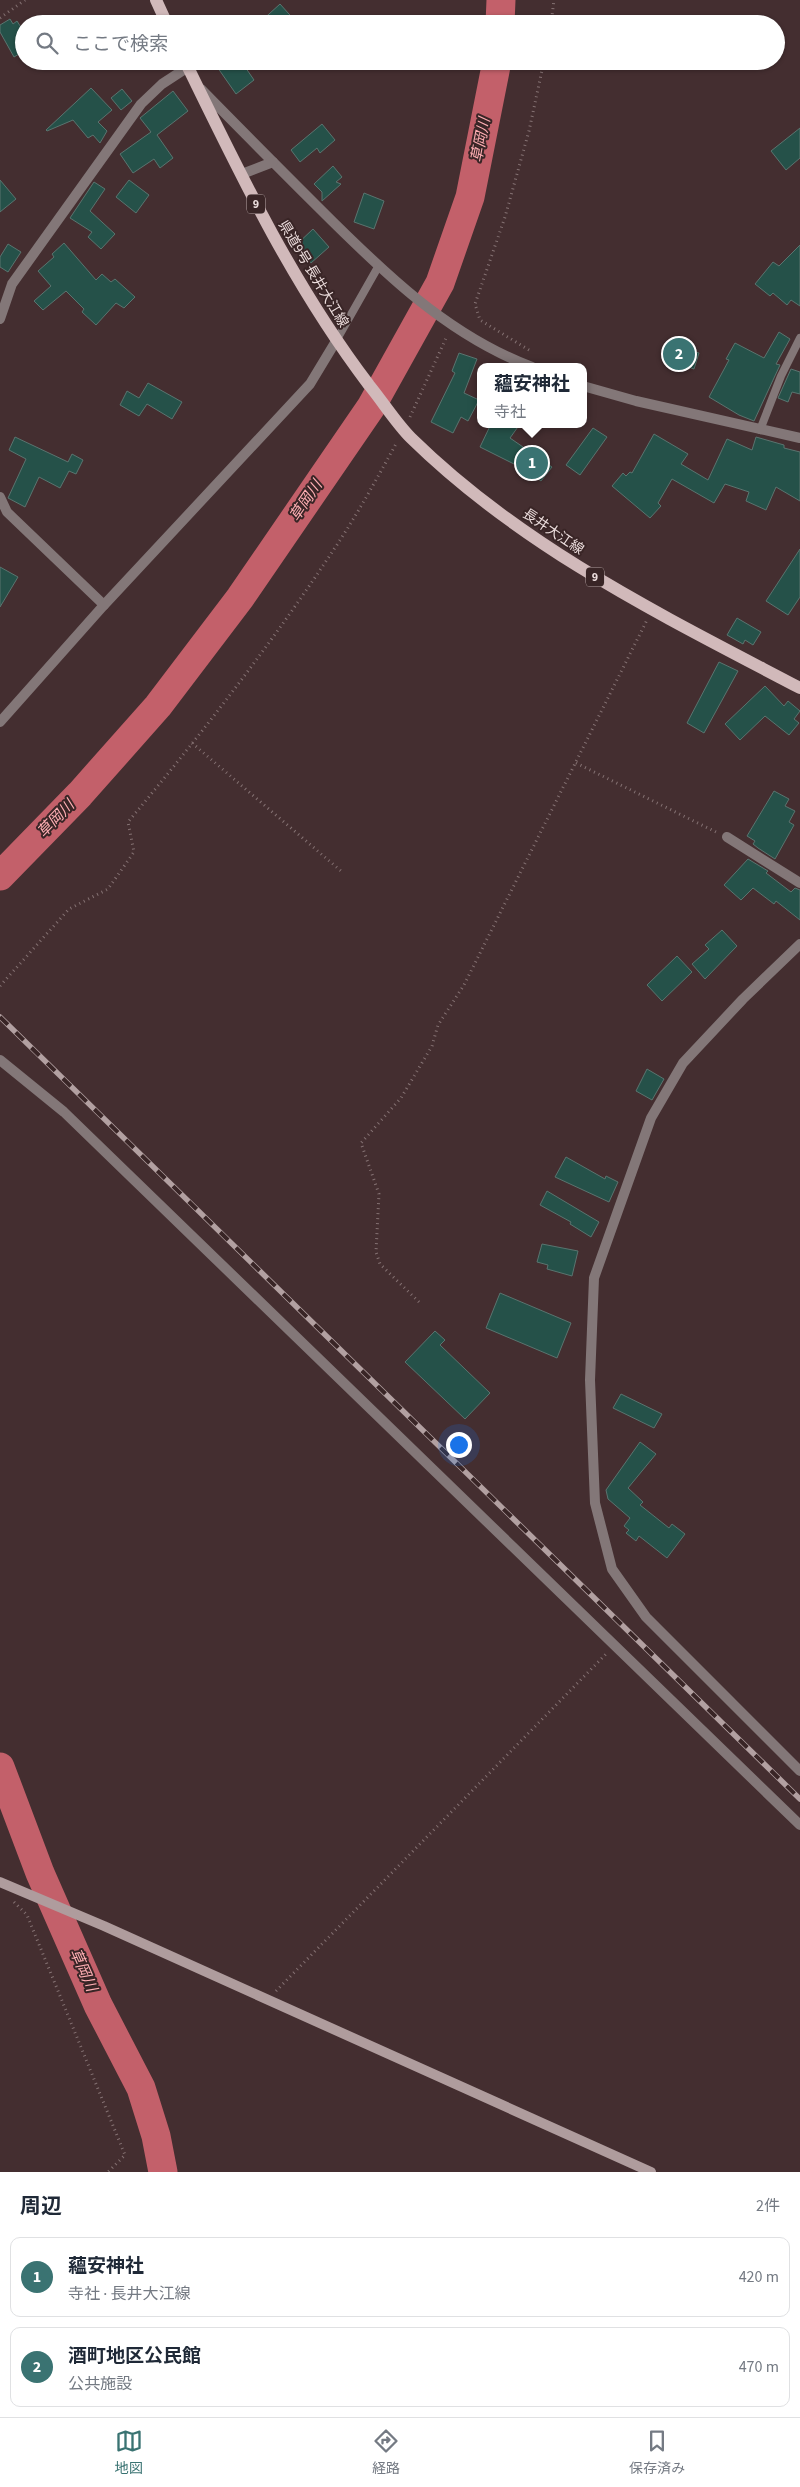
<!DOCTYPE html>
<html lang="ja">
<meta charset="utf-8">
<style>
body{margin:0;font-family:"Source Sans 3","Noto Sans JP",sans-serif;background:#f6f6f7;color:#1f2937}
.you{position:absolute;left:458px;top:1444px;width:18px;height:18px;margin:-12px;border:4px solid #fff;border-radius:50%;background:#1a73e8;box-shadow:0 0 0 8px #1a73e833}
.badge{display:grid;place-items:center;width:32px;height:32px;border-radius:50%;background:#3a7372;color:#fff;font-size:16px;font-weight:700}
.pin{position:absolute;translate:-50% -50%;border:2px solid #fff;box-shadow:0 1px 5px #0006}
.popup{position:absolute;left:477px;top:363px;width:110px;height:65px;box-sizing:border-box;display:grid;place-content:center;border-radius:10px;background:#fff;filter:drop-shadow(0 1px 4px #0005);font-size:16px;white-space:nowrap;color:#747a83}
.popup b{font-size:19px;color:#1f2937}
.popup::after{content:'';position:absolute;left:50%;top:100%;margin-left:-10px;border:10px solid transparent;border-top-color:#fff}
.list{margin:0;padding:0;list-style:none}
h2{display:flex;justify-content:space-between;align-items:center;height:65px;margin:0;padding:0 20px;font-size:21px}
h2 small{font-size:16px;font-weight:400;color:#747a83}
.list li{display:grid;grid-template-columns:32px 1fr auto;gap:15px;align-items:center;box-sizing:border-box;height:80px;margin:0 10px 10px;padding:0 10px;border:1px solid #e0e1e3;border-radius:10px}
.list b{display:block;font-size:19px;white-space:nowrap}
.list p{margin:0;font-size:16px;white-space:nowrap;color:#747a83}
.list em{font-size:16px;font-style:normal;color:#747a83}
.icon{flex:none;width:28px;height:28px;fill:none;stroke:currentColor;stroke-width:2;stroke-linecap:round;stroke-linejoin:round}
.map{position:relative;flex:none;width:800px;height:2172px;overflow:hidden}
.search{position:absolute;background:#fff;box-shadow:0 1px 4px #0004;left:15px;right:15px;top:15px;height:55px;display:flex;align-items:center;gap:12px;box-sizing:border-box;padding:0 18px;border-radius:28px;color:#747a83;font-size:19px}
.sheet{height:245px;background:#fff}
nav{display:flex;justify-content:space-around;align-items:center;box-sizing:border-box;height:70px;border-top:1px solid #e0e1e3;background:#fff;font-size:14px;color:#747a83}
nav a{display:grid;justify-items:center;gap:2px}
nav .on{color:#3a7372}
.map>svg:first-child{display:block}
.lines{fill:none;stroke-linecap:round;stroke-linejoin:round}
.river{stroke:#c3606a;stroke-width:29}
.building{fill:#255149;stroke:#5a746f}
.path{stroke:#857273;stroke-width:3;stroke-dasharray:1 4;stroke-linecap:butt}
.lane{stroke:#837778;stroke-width:8}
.street{stroke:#837778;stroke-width:10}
.secondary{stroke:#af9c9d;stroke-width:10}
.primary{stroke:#d1b9ba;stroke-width:12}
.rail-casing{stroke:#b2a0a1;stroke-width:5.5}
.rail{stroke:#392526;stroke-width:4;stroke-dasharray:11;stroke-linecap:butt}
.labels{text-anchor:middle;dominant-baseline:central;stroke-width:4;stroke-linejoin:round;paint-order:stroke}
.shield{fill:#392526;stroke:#b6a5a5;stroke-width:1}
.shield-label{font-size:12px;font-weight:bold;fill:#ebdcdc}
.street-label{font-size:14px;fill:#ebdcdc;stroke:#392526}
.water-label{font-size:15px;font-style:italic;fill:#ffafb4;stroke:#392526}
</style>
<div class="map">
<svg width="800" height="2172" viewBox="0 0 800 2172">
<rect width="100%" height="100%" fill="#442e30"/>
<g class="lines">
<g class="river">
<polyline points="500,24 501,0"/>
<polyline points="0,876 80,794 158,706 240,598 371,407 440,283 470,197 497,61"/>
<polyline points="0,1767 40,1873 98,2005 141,2088 156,2136 163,2172"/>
</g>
</g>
<g class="building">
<polygon points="280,4 298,24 258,24"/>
<polygon points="10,19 13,24 17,21 24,32 24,51 14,57 0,32 0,25"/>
<polygon points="213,61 241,61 254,80 236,94"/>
<polygon points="91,88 112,110 98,122 107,131 100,143 93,135 88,138 73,120 47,131 46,130"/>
<polygon points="122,89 132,101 121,110 111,98"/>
<polygon points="173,91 188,111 157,135 173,158 160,168 154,159 133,173 120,154 151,132 140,118"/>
<polygon points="322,124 335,140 320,153 317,148 300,162 291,150"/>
<polygon points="800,128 800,158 786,170 771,151"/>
<polygon points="333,166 342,177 336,182 341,184 322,201 322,192 314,184"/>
<polygon points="0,180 16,199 0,212"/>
<polygon points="129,180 149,195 136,213 116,197"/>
<polygon points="94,182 105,189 90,211 115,234 101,249 88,237 92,232 70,218"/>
<polygon points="364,193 384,201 374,229 354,222"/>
<polygon points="313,229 329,247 311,263 295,246"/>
<polygon points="64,243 96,280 102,274 111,282 115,279 135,297 124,308 116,303 96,325 82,312 84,309 66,291 43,310 34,301 51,286 38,271 54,257 52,254"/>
<polygon points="8,244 21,252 8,272 0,267 0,257"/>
<polygon points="800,245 800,306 791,300 787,305 773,293 770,296 755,284 773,262 779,266"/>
<polygon points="779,332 790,339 776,364 780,365 754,421 739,415 709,397 729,360 726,359 735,343 764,358"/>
<polygon points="669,343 699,353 694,369 664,359"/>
<polygon points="459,353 477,359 464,393 479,400 468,421 461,417 453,433 431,422 455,373 452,371"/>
<polygon points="791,369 800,372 800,394 792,392 788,402 778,398"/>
<polygon points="148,383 182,402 172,419 147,404 139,416 120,405 127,391 139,398"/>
<polygon points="491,424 520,424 510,438 552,467 541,481 526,470 480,447"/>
<polygon points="593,428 607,437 580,475 566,465"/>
<polygon points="654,434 688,454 681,464 708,480 727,439 752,450 756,437 784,445 784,448 800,452 800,501 776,487 766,510 746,501 749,492 725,484 714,503 672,479 658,503 661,506 650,518 612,486 623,473 626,476 630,472 632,473"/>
<polygon points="15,437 68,462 72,454 83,460 76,474 69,471 60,488 39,477 25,507 8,498 26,459 9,450"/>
<polygon points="800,549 800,597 788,615 766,601"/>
<polygon points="0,567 18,577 0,607"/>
<polygon points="737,618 761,632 753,645 745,640 743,644 727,635"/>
<polygon points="719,662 738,671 704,733 687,723"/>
<polygon points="765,686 784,706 788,701 800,711 794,719 799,723 789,735 765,716 740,740 725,724"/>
<polygon points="774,791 789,799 785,806 795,811 789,822 794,825 775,859 758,848 753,844 755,841 747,836"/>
<polygon points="748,859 768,871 766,873 791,892 795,888 800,890 800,920 776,901 774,904 753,888 741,900 724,885"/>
<polygon points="722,930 737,946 705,979 692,964 709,949 705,945"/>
<polygon points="677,956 692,972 662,1001 647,985"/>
<polygon points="647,1069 664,1079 652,1100 636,1091"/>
<polygon points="566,1157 605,1179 606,1176 618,1182 609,1202 555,1177"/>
<polygon points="547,1191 599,1222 591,1237 570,1224 571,1222 540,1205"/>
<polygon points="542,1244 578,1251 572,1276 547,1269 548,1265 537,1262"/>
<polygon points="500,1293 571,1323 557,1358 486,1328"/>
<polygon points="435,1331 445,1340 440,1345 490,1393 465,1419 405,1362"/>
<polygon points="621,1394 662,1414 654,1428 613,1408"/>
<polygon points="640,1442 656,1454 628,1488 643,1502 640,1505 669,1528 672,1524 685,1534 667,1558 639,1536 636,1541 626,1533 629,1530 624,1526 630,1518 608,1499 606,1490"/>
</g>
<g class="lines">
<g class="path">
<polyline points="0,18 25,0"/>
<polyline points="551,24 554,0"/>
<polyline points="529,350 480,320 475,304 505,217 529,131 544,61"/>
<polyline points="410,417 447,336"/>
<polyline points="192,743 341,871"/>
<polyline points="576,763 716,832"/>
<path d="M0,986L69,909L108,889L134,852L128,822C205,730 279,634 344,534C363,504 380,473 397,442"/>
<polyline points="419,1302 380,1264 376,1252 379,1194 361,1143 401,1098 432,1046 438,1025 464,985 647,620"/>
<polyline points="14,1902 27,1915 125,2155 108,2172"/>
<polyline points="276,1991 606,1654"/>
</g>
<g class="lane">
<polyline points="336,341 378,267"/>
<polyline points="760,430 781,376 800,338"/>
</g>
<g class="street">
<path d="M201,89C240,129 279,168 319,208C382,271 447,335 532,367"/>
<polyline points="242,174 273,162"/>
<polyline points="0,319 12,284 141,104 162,84 188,67"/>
<polyline points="583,386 636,401 800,438"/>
<polyline points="0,497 7,512 104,605"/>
<polyline points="0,722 104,605 310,384 336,341"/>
<polyline points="727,837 800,883"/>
<polyline points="800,944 743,999 683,1063 651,1118 594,1278 590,1380 595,1503 612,1569 646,1617 800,1771"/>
<polyline points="0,1060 64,1112 800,1825"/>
</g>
<polyline class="secondary" points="0,1882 104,1926 651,2172"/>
<g class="primary">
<polyline points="156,0 167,24"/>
<path d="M185,61C240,174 293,285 369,385C383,402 396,423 411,438C523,548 663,616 800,688"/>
</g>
<defs>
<polyline id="rail" points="0,1017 800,1799"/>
</defs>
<use href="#rail" class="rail-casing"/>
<use href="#rail" class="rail"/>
</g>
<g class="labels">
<g class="shield">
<rect x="247" y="194.5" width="18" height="19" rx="4"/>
<rect x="586" y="567.5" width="18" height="19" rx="4"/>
</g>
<g class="shield-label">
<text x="256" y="204">9</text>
<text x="595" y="577">9</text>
</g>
<g class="street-label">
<text transform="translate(313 274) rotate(59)">県道9号 長井大江線</text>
<text transform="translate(553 532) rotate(34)">長井大江線</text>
</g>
<g class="water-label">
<text transform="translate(481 140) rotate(-79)">草岡川</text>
<text transform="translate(306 501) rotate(-56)">草岡川</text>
<text transform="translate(56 819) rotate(-46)">草岡川</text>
<text transform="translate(83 1970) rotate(66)">草岡川</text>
</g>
</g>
</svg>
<div class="you"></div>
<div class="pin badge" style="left:532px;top:463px">1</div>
<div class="popup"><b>蘊安神社</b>寺社</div>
<div class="pin badge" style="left:679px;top:354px">2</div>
<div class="search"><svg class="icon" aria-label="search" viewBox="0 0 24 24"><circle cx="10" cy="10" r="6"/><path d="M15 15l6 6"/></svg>ここで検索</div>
</div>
<section class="sheet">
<h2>周辺<small>2件</small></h2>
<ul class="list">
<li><span class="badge">1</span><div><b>蘊安神社</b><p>寺社 · 長井大江線</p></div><em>420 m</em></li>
<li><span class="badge">2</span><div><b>酒町地区公民館</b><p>公共施設</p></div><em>470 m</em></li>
</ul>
</section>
<nav>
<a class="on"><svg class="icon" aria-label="map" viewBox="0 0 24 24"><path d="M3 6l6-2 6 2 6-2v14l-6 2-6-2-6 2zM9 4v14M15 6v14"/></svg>地図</a>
<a><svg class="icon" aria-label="directions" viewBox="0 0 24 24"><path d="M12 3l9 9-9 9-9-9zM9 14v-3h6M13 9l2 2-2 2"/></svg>経路</a>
<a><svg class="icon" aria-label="saved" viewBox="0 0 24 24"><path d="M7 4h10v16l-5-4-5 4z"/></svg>保存済み</a>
</nav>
